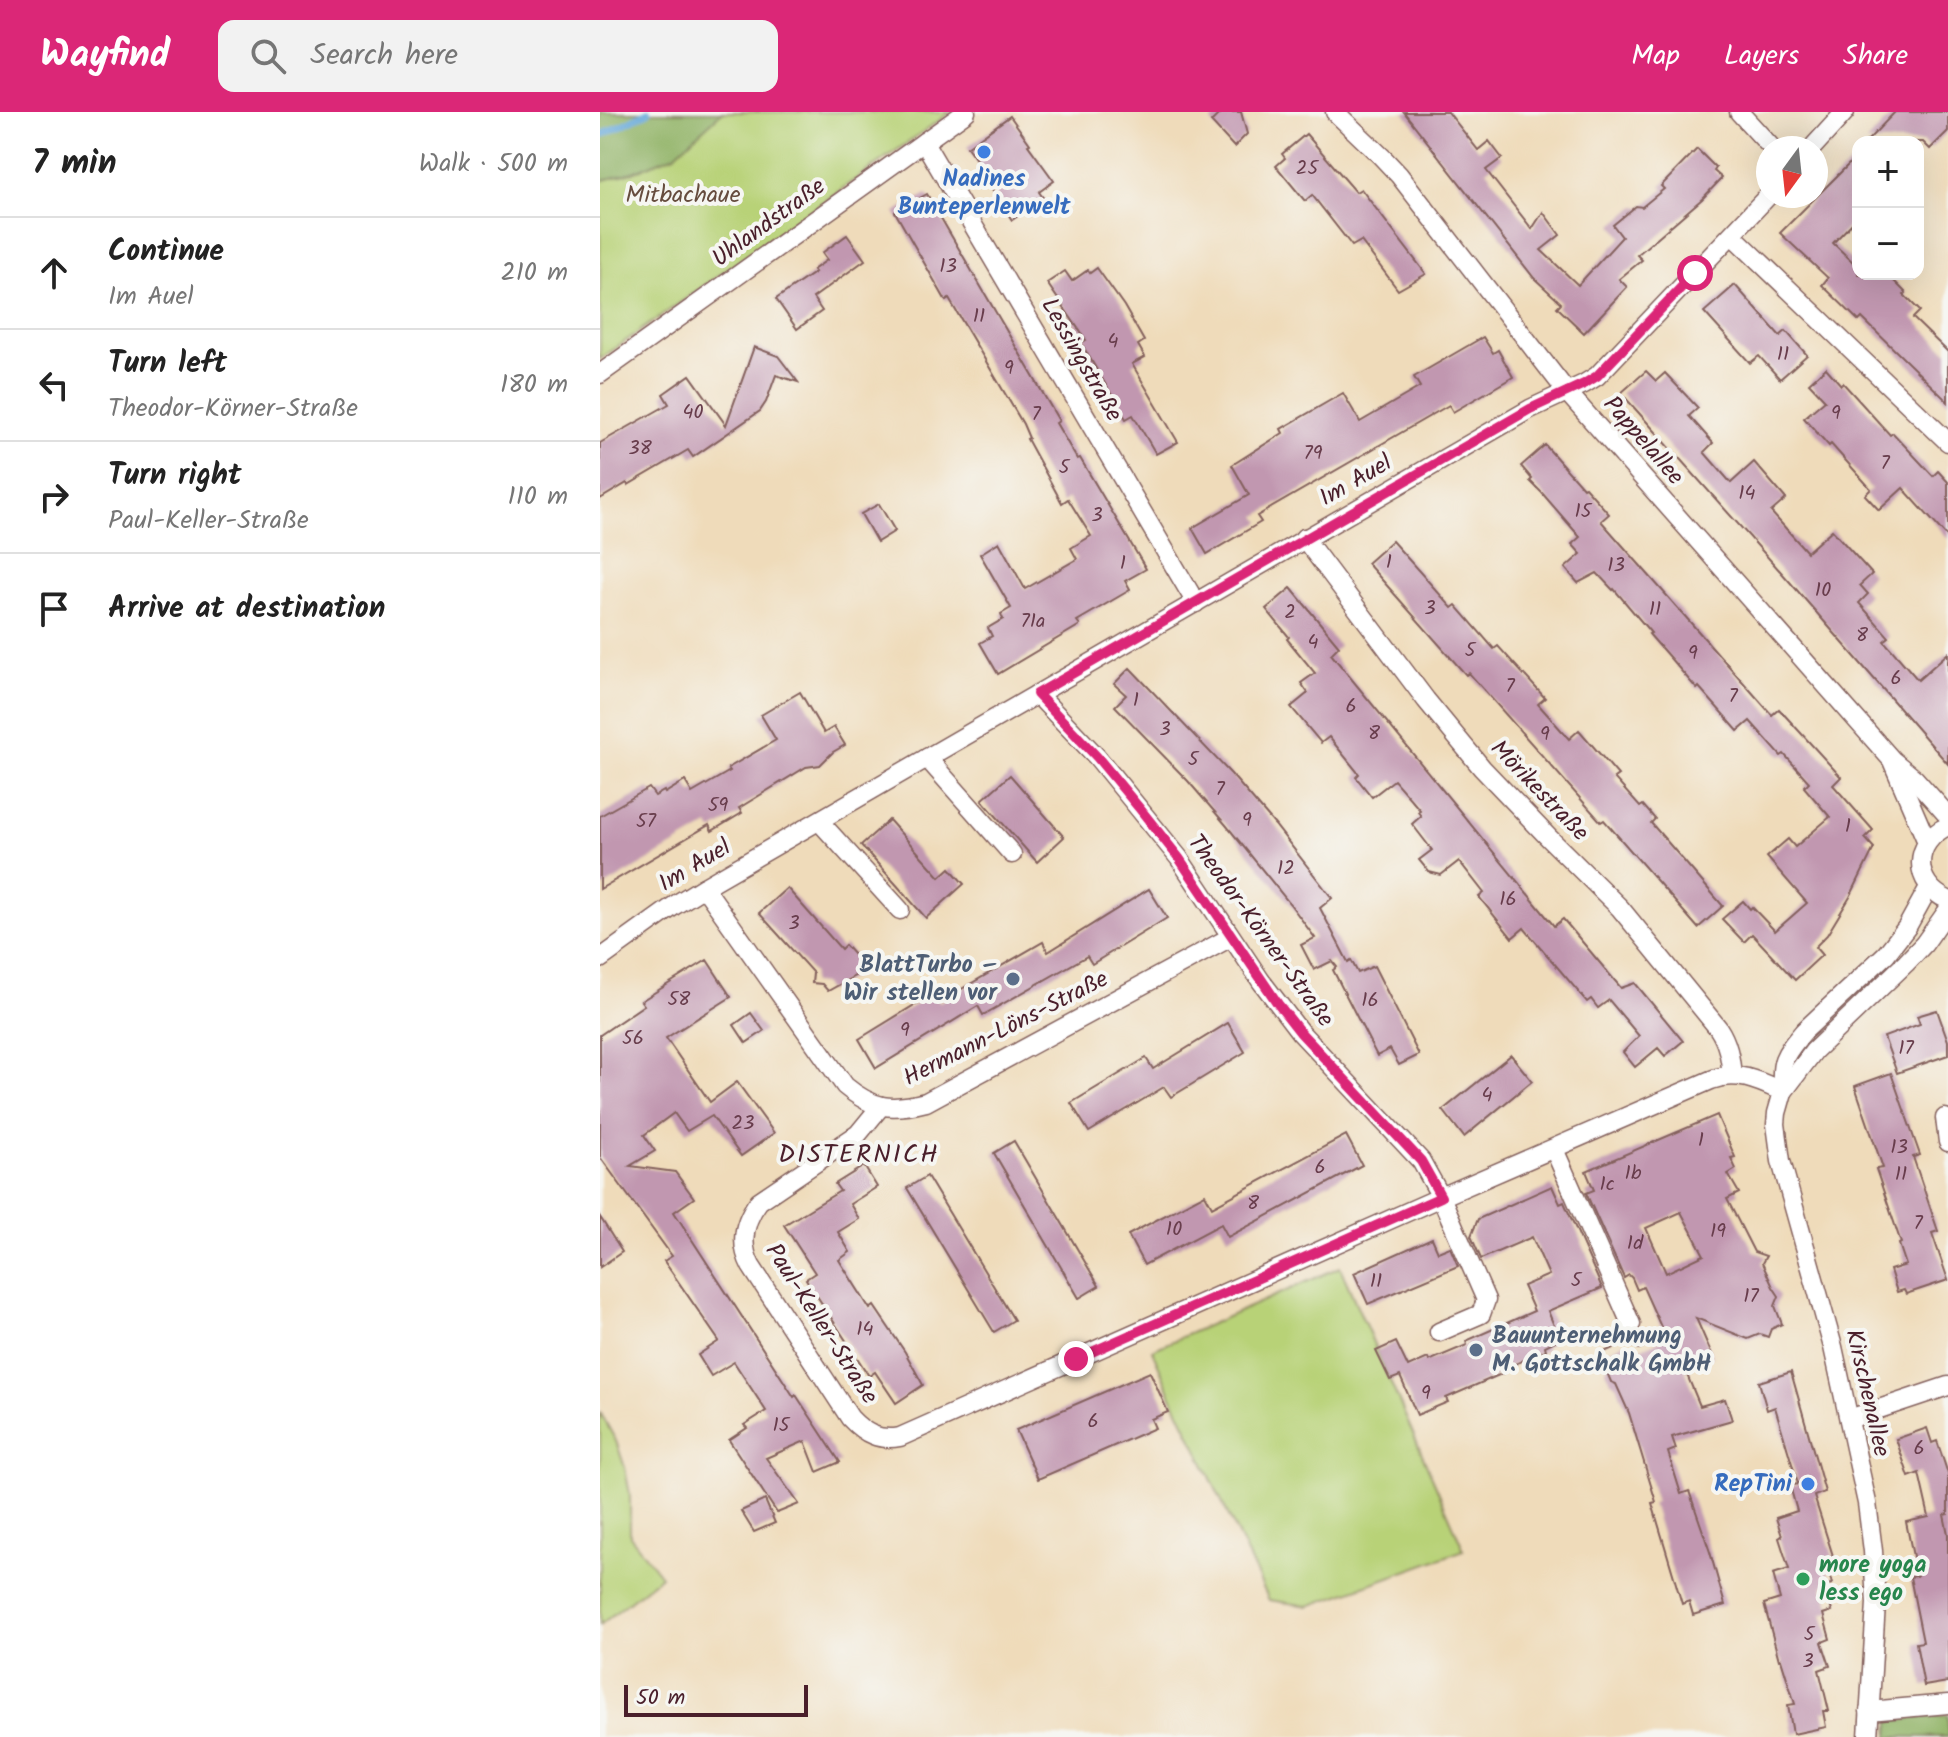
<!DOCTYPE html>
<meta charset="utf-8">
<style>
body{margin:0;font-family:Kalam,sans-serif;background:#f2f2f2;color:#222}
.controls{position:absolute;right:24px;top:24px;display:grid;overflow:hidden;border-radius:16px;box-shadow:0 8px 32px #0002}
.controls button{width:72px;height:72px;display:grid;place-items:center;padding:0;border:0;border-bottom:2px solid #e0e0e0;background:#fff;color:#222;font:40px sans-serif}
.compass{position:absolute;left:1156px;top:24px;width:72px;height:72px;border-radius:50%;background:#fff;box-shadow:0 8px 32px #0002;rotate:195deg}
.scale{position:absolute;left:24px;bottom:20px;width:184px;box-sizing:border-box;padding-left:8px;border:4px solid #4a1f2b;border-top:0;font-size:22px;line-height:28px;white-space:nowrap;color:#4a1f2b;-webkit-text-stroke:6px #f6f6f2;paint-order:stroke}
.stop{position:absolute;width:24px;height:24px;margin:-18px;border:6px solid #db2777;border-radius:50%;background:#fff}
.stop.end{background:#db2777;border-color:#fff;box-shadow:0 2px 8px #0008}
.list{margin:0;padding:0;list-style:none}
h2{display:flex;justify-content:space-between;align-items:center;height:104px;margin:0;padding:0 32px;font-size:34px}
h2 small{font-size:26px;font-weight:400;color:#767676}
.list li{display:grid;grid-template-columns:52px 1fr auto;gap:24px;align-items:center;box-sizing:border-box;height:112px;padding:0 32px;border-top:2px solid #e0e0e0}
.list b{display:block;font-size:30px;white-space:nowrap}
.list p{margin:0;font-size:26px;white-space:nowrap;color:#767676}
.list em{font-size:26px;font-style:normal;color:#767676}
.icon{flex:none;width:44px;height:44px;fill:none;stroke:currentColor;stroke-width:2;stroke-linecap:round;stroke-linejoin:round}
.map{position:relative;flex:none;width:1348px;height:1625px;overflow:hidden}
header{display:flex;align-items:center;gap:48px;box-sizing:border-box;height:112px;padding:0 40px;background:#db2777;color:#fff}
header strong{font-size:38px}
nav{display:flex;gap:44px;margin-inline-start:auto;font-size:28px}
.search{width:560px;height:72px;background:#f2f2f2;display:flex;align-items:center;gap:20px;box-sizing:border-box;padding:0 28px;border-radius:16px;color:#767676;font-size:30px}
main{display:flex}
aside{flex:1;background:#fff}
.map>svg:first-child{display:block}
.green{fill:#b8d277;stroke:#817851;stroke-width:2}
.forest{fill:#92b468;stroke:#6e6a4a;stroke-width:2}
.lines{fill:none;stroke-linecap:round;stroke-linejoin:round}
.stream{stroke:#64a7d9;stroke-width:7}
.building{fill:#c197b0;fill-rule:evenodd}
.minor-casing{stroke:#84615d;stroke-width:21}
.minor{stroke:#fff;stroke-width:18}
.route{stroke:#db2777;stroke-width:10}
.shop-dot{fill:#3f7fe0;stroke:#f6f6f2;stroke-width:3}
.service-dot{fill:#5c6f8a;stroke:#f6f6f2;stroke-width:3}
.leisure-dot{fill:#2e9e5b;stroke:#f6f6f2;stroke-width:3}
.labels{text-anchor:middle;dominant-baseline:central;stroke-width:8;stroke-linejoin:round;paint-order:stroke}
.number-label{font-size:20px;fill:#683d4c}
.shop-label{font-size:24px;font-weight:bold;fill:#366cbe;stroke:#f6f6f2}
.park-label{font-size:24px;fill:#664c3e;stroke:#f6f6f2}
.street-label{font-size:24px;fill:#4a1f2b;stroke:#f6f6f2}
.service-label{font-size:24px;font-weight:bold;fill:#4e5e75;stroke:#f6f6f2;text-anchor:end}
.leisure-label{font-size:24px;font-weight:bold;fill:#27864d;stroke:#f6f6f2;text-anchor:start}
.neighbourhood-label{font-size:26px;letter-spacing:2px;fill:#4a1f2b;stroke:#f6f6f2}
</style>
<header>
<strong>Wayfind</strong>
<div class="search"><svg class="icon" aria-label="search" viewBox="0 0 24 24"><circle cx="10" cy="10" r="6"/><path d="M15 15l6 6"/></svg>Search here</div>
<nav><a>Map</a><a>Layers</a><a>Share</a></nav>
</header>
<main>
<aside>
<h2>7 min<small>Walk · 500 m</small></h2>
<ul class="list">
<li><svg class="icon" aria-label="ahead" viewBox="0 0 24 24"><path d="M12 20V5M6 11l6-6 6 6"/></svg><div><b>Continue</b><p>Im Auel</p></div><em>210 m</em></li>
<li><svg class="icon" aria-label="left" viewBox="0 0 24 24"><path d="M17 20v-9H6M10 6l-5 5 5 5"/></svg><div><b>Turn left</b><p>Theodor-Körner-Straße</p></div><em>180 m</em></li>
<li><svg class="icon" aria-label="right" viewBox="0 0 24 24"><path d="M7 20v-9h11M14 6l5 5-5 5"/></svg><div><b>Turn right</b><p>Paul-Keller-Straße</p></div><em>110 m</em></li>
<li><svg class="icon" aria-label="arrive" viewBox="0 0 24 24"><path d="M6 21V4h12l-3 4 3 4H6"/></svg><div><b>Arrive at destination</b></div></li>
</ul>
</aside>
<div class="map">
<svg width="1348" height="1625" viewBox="0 0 1348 1625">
<rect width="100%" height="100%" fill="#f6f6f2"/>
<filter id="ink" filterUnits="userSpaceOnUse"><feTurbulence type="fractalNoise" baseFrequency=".0125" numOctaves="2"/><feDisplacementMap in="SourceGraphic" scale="16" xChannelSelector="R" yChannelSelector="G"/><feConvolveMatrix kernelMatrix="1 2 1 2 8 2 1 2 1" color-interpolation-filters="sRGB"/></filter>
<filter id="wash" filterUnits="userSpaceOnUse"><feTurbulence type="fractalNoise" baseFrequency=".006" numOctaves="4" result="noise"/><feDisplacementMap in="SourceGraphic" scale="32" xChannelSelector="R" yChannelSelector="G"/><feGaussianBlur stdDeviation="1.8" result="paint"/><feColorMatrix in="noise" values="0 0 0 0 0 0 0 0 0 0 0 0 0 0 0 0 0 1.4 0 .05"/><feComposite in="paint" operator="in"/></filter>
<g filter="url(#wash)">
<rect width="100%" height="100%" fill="#efdbba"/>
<g class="green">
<polygon points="0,0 351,0 0,247"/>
<polygon points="740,1155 864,1438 709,1494 669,1488 574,1289 552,1238"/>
<polygon points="0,1300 16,1329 25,1356 30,1383 30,1424 61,1464 0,1513"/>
</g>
<g class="forest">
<polygon points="0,0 122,0 75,43 33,60 0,69"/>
<polygon points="1348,1603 1348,1625 1289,1625 1290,1609"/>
</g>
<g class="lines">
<polyline class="stream" points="0,24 48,0"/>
</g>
<g id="blocks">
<g class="building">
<polygon points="621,0 641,0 647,22 634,35 611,10"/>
<polygon points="804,0 848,0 878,38 889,29 902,46 886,58 932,117 943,100 960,123 941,138 978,173 1022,125 1013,113 1036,94 1042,95 1064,77 1061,74 1097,37 1116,56 1114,59 1122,66 1102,87 1037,143 1042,148 1019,167 1027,175 984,221 957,195 961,191 934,166"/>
<polygon points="1295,0 1348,0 1348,19 1330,37 1323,30 1266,30"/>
<polygon points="410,4 430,32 428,33 454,69 439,80 447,91 429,104 425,99 412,108 381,61 384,59 367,35"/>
<polygon points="706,22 756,80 761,77 826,162 798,178 761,129 752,134 712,83 705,89 676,54 685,46 682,42"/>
<polygon points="1258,43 1258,105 1233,131 1258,155 1258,162 1287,162 1306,181 1304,183 1320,199 1313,206 1348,240 1348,290 1262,206 1259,209 1222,173 1228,166 1180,121"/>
<polygon points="327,82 459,309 456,311 477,347 480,346 546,457 525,469 530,478 477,509 480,513 398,562 380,531 392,524 388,516 403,507 401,502 411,496 380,442 399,430 425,477 477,447 471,436 491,424 468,387 462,391 427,327 429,326 423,312 349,187 346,189 295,100"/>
<polygon points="247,123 265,148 213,186 222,199 197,217 176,187 215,160 213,158 227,148 222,141"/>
<polygon points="497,156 524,194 544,229 538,233 545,245 532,252 578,330 556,342 533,303 526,307 481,231 486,228 447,171 465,159 472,169 488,158 490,161"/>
<polygon points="1135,173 1180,224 1186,219 1207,243 1180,267 1159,244 1150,251 1104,200"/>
<polygon points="883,225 893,241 898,238 913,265 853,300 849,293 657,404 661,410 607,442 592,416 649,383 632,353 683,321 681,317 743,281 760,310 820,275 814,265"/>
<polygon points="154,235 178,244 198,270 176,263 166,290 160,299 93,345 88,338 28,373 27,371 0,387 0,331 69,292 63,282 90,263 126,313"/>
<polygon points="1226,256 1241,273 1243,271 1290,323 1293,321 1333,364 1338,359 1348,370 1348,426 1303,376 1279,398 1265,383 1271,377 1231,332 1229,334 1204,306 1225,288 1209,271"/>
<polygon points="1046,259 1056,269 1065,261 1098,296 1089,304 1113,331 1104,340 1131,371 1154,350 1186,387 1171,400 1207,440 1232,418 1272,462 1260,473 1268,482 1259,491 1289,525 1284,529 1318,568 1348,541 1348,652 1189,469 1021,281"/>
<polygon points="945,333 983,376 985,375 1009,402 1001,409 1172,603 1179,597 1241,665 1233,673 1273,718 1265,726 1274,736 1250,785 1227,823 1215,835 1222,843 1195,868 1152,822 1144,830 1122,807 1143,789 1150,797 1152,795 1175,819 1207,791 1167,745 1188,727 1195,735 1230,705 1204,675 1209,670 1184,642 1181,644 1150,609 1138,619 1099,575 1097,577 1049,522 1051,521 1014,477 1013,478 997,461 978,471 965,456 981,442 972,432 980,425 942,381 930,369 932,367 921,354"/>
<polygon points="279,392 295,419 277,430 261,402"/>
<polygon points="792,429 852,496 856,493 894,537 898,534 945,586 938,592 969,627 979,618 1018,663 1014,666 1040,695 1043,693 1055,707 1051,711 1123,794 1098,816 1004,708 1001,710 869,561 866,563 767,451"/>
<polygon points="691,476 739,534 731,542 954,814 963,807 1021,876 1035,871 1083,929 1065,944 1058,936 1035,955 1023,940 1039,924 1009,888 998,896 991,887 987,890 924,816 912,826 879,785 884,781 859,749 841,763 829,760 819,748 832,738 812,712 821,704 818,700 820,698 794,668 772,685 756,665 759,662 729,625 721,631 691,595 708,581 701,571 715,561 687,527 689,525 666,497"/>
<polygon points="530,556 631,662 675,713 732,786 720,796 748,850 751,848 758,861 774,854 819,943 799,953 790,937 777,944 733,858 737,855 732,849 714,858 701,833 715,826 690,792 626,713 588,669 515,594 526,583 514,572"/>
<polygon points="200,580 224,621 234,615 245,633 233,640 220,653 206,655 139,696 142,701 112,719 109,713 0,777 0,704 49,676 55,684 64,679 65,681 85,669 92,681 130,659 128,656 176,628 161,603"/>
<polygon points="410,663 464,725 437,750 382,688"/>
<polygon points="289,708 340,765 350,756 364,772 326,806 261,733"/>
<polygon points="187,776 241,837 245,833 267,857 228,879 222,872 212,871 213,861 159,801"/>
<polygon points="549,777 567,806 492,852 487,844 383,903 378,894 276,956 259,927 334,881 339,890 443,830 448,840"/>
<polygon points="107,848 131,885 66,926 110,990 137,970 174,1021 141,1044 112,1004 87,1019 74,1001 44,1023 55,1039 30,1054 75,1060 94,1086 74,1100 194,1285 196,1283 240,1350 217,1360 205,1329 166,1346 199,1392 177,1401 129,1328 147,1316 144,1313 166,1299 134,1250 111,1264 98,1243 119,1229 64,1149 72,1144 0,1045 0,923 44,893 41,889"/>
<polygon points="1337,898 1348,929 1348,943 1297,961 1284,925 1320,912 1317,904"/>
<polygon points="151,901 164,919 146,931 134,913"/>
<polygon points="628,911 645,940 571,985 564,975 489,1020 471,991 546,946 553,957"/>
<polygon points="911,943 932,969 864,1025 843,998"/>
<polygon points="1291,961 1320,1043 1313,1045 1338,1119 1332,1121 1348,1168 1306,1182 1304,1178 1297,1180 1290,1158 1306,1153 1299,1132 1301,1131 1276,1057 1283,1056 1255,974"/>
<path d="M1117,1003L1135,1045L1131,1046L1136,1057L1128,1062L1139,1081L1127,1087L1154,1140L1166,1144L1162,1151L1173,1175L1179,1184L1175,1194L1182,1212L1171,1217L1168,1225L1160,1222L1148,1227L1096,1206L1113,1245L1085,1258L1100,1294L1125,1287L1132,1308L1072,1325L1076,1337L1068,1340L1081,1382L1089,1379L1110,1440L1125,1493L1093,1503L1089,1489L1082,1492L1052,1391L1056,1390L1029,1301L1016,1272L1011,1270L1006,1258L1008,1253L1002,1241L1024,1231L1039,1237L1066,1226L1043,1175L1037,1178L1032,1166L1029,1163L1024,1166L986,1081L994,1078L986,1059ZM1081,1100L1104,1143L1066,1161L1046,1116Z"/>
<polygon points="746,1023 762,1053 628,1125 621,1112 544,1153 528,1123 605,1082 612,1095"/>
<polygon points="414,1029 499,1174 479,1186 394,1041"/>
<polygon points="264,1054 277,1075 250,1092 259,1107 238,1120 250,1140 239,1148 270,1197 274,1194 305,1240 323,1273 296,1291 275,1260 269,1264 206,1167 215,1161 184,1113 240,1079 235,1072"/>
<polygon points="327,1064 414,1208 394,1220 307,1076"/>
<polygon points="952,1074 960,1092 964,1090 1002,1176 948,1199 955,1216 954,1220 957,1228 945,1234 946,1238 904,1257 906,1260 846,1286 848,1290 817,1303 800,1264 790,1268 776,1239 796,1230 808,1255 828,1246 829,1249 867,1233 866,1229 934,1199 923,1174 949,1163 932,1125 881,1147 871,1124 878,1107"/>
<polygon points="0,1105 22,1140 0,1155"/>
<polygon points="832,1126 838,1140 850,1135 858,1154 768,1192 754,1161"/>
<polygon points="550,1260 568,1300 551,1307 555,1316 438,1367 416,1318"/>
<polygon points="1191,1260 1225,1380 1214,1384 1233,1444 1225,1447 1232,1472 1223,1474 1232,1499 1223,1502 1230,1527 1222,1530 1230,1554 1219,1558 1229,1599 1223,1599 1226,1615 1193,1622 1188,1593 1195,1592 1181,1547 1179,1548 1164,1492 1180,1487 1173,1462 1189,1457 1179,1426 1182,1424 1176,1406 1197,1399 1190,1374 1198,1372 1175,1295 1167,1298 1159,1270"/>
<polygon points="1327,1316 1332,1331 1337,1329 1348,1362 1348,1402 1344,1403 1348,1422 1348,1570 1324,1574 1316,1531 1323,1530 1310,1465 1317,1464 1306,1410 1329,1405 1319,1361 1309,1365 1296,1327"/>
<polygon points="165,1388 175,1411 154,1420 141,1399"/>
</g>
</g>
</g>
<g filter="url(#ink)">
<use href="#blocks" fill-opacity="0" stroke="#84615d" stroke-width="2"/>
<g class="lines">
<defs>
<g id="minor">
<polyline points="735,0 782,45 799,63 967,280 1292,648 1315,667 1348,704"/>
<polyline points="1139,0 1172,36"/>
<polyline points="324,30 596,491"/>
<polyline points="1212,36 1245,0"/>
<polyline points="1132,123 1348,330"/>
<polyline points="0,262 366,0"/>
<path d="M704,426L826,588L882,656L950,727L1020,796L1118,916C1128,931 1130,945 1132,963"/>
<polyline points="437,582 497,645 579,746 661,869 700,920 821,1049 841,1085 886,1188 881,1202 839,1220"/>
<polyline points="327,646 412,742"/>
<polyline points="1293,651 1327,730"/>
<polyline points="219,709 300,798"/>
<path d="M1348,714C1312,730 1312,772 1348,788"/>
<path d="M104,775L245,974C273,997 291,999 326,990L631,825"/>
<polyline points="0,847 75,793 104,775 930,297 984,272 997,264 1168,84"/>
<path d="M1183,980C1179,948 1184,943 1204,919L1286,842L1307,815L1329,775"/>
<path d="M281,994L258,1022L159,1089C144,1109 139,1131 151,1154L250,1306C265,1322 279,1329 300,1325L841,1085L1111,968C1137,958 1159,969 1183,980"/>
<polyline points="1345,1006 1348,1030"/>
<polyline points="954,1037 1031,1212"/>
<polyline points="1249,1307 1348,1274"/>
<polyline points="1269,1599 1348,1592"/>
<polyline points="1268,1625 1276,1491 1273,1439 1267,1391 1233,1235 1181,1049 1176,1012 1177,1001 1183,980 1214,939 1306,851 1324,832 1348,798"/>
</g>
</defs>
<use href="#minor" class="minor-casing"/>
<use href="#minor" class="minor"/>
</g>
</g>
<g class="lines" filter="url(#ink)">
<polyline class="route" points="476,1247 841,1085 821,1049 700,920 678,892 579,746 540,697 497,645 437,582 930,297 984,272 997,264 1095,161"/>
</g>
<g class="shop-dot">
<circle cx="384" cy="40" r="8"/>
<circle cx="1208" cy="1372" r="8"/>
</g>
<g class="service-dot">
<circle cx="413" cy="867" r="8"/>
<circle cx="876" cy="1238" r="8"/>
</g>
<circle class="leisure-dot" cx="1203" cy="1467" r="8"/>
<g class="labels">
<g class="number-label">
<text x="707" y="57">25</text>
<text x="348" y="155">13</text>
<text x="379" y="205">11</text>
<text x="513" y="230">4</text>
<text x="1183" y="243">11</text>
<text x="409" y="257">9</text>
<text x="93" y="301">40</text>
<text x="1236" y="302">9</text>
<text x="436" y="303">7</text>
<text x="40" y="337">38</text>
<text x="713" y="342">79</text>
<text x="1285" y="352">7</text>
<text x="464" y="356">5</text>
<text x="1147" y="382">14</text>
<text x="983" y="400">15</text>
<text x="497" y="404">3</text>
<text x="789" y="451">1</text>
<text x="523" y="452">1</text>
<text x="1016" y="454">13</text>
<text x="1223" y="479">10</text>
<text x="830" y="497">3</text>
<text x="1055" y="498">11</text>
<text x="690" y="501">2</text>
<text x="433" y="510">71a</text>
<text x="1262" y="524">8</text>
<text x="713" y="531">4</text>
<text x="870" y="539">5</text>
<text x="1093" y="542">9</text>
<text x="1296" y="567">6</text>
<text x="910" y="575">7</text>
<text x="1133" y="585">7</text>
<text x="536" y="589">1</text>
<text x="751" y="595">6</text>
<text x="565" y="618">3</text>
<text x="774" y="622">8</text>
<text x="945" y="623">9</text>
<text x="593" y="648">5</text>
<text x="620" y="678">7</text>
<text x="118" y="694">59</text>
<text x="647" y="709">9</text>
<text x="46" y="710">57</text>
<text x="1248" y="715">1</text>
<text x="686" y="757">12</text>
<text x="908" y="788">16</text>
<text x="194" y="812">3</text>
<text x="79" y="888">58</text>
<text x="770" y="889">16</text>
<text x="305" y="919">9</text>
<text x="33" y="927">56</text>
<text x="1306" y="937">17</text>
<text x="887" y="984">4</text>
<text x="143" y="1012">23</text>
<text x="1101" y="1029">1</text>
<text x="1299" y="1036">13</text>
<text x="720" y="1056">6</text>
<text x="1033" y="1062">1b</text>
<text x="1301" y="1063">11</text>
<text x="1007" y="1073">1c</text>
<text x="653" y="1092">8</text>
<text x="1318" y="1112">7</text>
<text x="574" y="1118">10</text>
<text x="1118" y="1120">19</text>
<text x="1035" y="1132">1d</text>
<text x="976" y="1169">5</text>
<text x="776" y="1170">11</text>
<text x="1151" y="1185">17</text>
<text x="265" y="1218">14</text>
<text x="826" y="1282">9</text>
<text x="493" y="1310">6</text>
<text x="181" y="1314">15</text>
<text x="1319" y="1337">6</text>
<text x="1209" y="1523">5</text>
<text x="1208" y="1550">3</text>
</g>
<g class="shop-label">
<text x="384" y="67">Nadines<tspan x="384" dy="28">Bunteperlenwelt</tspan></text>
<text x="1192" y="1372" text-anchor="end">RepTini</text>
</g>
<g class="park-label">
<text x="83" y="83">Mitbachaue</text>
</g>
<g class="street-label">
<text transform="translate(169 111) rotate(-36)">Uhlandstraße</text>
<text transform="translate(481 248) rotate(60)">Lessingstraße</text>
<text transform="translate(1043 329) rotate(49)">Pappelallee</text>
<text transform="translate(756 369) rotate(-30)">Im Auel</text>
<text transform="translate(939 679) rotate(46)">Mörikestraße</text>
<text transform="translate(95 754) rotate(-31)">Im Auel</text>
<text transform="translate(660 819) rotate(54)">Theodor-Körner-Straße</text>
<text transform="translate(406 917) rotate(-27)">Hermann-Löns-Straße</text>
<text transform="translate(221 1212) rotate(57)">Paul-Keller-Straße</text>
<text transform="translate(1267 1281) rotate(77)">Kirschenallee</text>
</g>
<g class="service-label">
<text x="397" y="853">BlattTurbo –<tspan x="397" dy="28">Wir stellen vor</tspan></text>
<text x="892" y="1224" text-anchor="start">Bauunternehmung<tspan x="892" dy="28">M. Gottschalk GmbH</tspan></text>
</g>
<g class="leisure-label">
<text x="1219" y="1453">more yoga<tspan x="1219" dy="28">less ego</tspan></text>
</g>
<g class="neighbourhood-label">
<text x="259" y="1043">DISTERNICH</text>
</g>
</g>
</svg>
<div class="controls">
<button>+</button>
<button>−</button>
</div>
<svg class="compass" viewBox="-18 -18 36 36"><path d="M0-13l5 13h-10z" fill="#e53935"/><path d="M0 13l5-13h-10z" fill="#767676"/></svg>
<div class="scale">50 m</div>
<div class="stop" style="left:1095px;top:161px"></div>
<div class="stop end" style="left:476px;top:1247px"></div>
</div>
</main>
